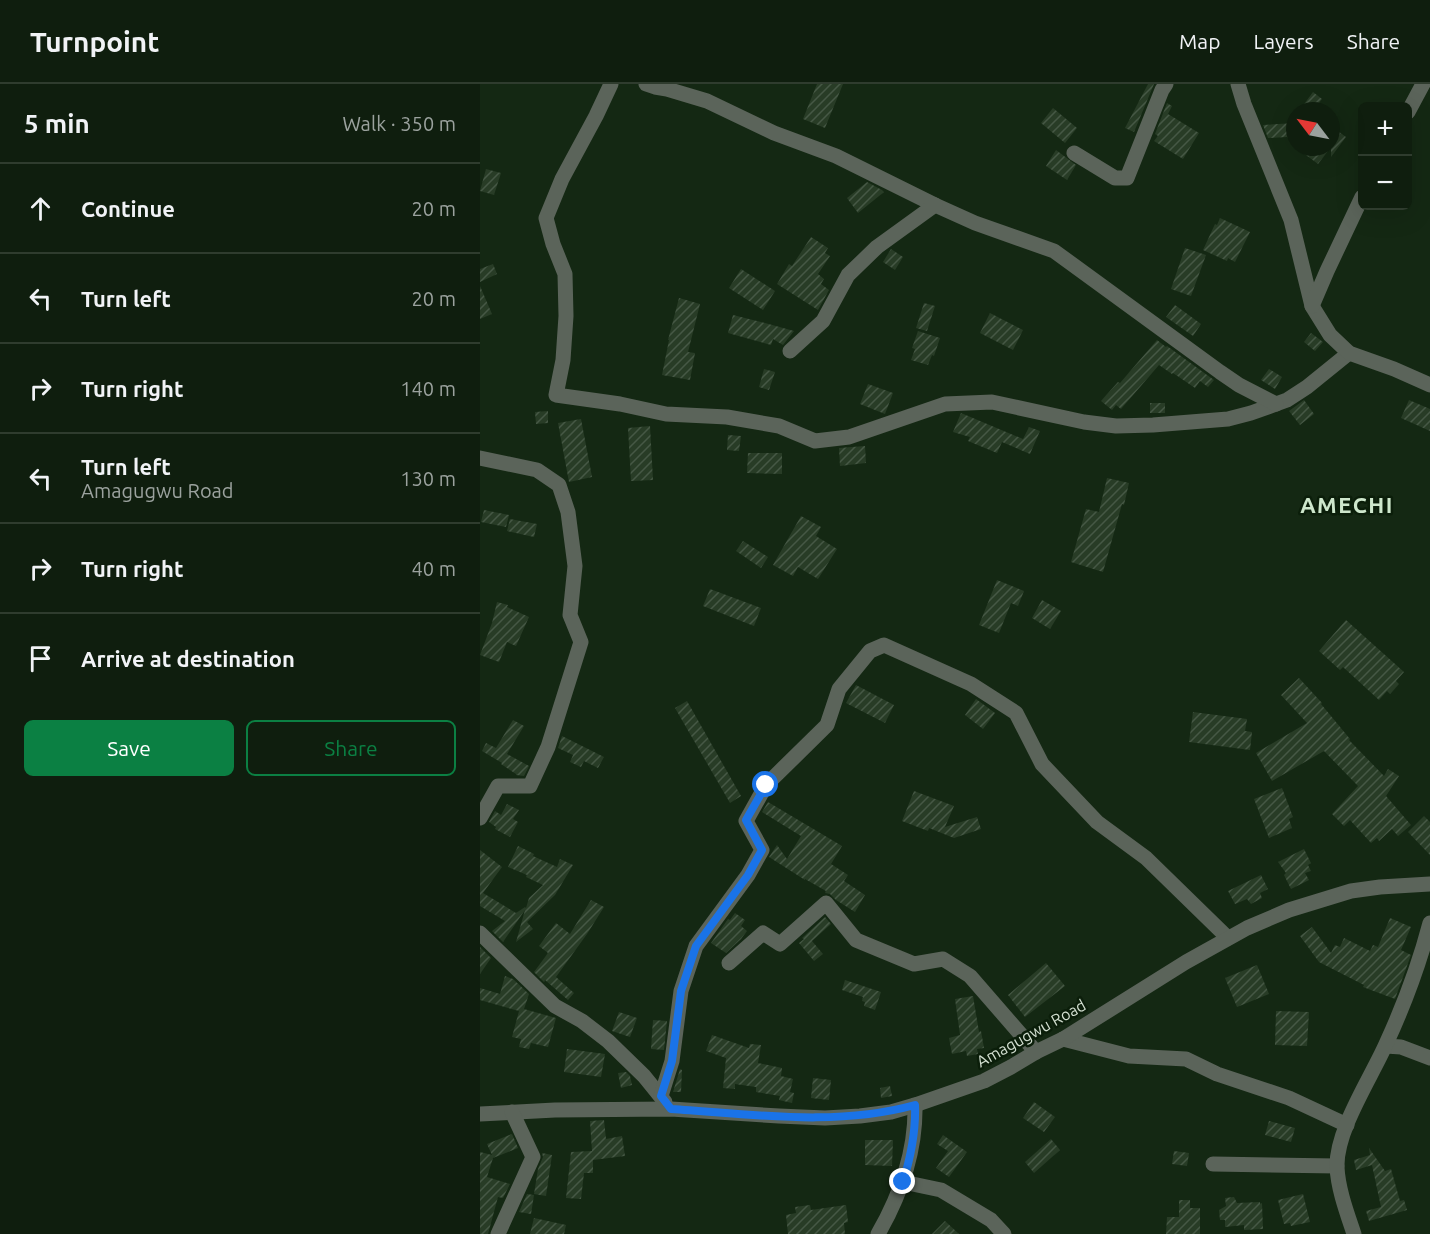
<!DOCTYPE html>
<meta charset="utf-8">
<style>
body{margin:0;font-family:Ubuntu,sans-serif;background:#1d2b1c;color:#f1f3f6}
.controls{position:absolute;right:18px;top:18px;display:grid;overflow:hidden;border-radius:9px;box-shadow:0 6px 24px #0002}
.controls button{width:54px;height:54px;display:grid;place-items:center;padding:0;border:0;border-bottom:2px solid #2f3c2e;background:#0f1e0e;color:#f1f3f6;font:30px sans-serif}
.compass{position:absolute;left:806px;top:18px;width:54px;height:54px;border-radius:50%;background:#0f1e0e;box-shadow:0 6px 24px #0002;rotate:302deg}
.stop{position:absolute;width:18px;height:18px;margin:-14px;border:4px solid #1a73e8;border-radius:50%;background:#fff}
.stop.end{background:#1a73e8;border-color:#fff;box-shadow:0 2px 6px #0008}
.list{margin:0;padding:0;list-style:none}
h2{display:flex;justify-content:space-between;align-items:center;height:78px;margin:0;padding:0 24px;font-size:26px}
h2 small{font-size:20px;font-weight:400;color:#9ba29e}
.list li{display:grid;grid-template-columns:39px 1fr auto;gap:18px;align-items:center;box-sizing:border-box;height:90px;padding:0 24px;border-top:2px solid #2f3c2e}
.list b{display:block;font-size:22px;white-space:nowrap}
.list p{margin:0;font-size:20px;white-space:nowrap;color:#9ba29e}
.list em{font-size:20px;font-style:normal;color:#9ba29e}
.actions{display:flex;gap:12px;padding:18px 24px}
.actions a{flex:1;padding:14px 0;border:2px solid #0b8043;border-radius:9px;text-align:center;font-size:21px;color:#0b8043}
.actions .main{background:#0b8043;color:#fff}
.icon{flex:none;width:33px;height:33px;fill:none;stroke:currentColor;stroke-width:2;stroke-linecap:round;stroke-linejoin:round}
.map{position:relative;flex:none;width:950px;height:1150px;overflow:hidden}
header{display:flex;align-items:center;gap:36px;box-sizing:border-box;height:84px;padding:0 30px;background:#0f1e0e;border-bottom:2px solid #2f3c2e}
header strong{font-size:28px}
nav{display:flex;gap:33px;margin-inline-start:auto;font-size:21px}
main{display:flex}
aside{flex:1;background:#0f1e0e}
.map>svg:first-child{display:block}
.building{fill:url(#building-hatch)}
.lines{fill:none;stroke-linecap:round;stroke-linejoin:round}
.minor{stroke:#5b645a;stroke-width:15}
.route{stroke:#1a73e8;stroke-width:8}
.labels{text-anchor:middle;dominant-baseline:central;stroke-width:5;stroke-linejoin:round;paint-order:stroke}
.street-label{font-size:16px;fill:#d4e0d2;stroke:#0b1e0a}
.district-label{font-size:22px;font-weight:bold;letter-spacing:1.5px;fill:#cee7cc;stroke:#0b1e0a}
</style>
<header>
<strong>Turnpoint</strong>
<nav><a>Map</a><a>Layers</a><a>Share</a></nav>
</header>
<main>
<aside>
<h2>5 min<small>Walk · 350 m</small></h2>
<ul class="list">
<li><svg class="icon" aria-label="ahead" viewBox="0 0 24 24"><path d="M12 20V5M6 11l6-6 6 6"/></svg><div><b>Continue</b></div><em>20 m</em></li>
<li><svg class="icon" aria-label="left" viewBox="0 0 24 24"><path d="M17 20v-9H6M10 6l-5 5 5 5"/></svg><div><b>Turn left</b></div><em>20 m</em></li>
<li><svg class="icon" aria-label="right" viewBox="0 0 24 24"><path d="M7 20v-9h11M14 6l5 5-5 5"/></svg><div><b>Turn right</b></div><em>140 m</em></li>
<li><svg class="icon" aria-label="left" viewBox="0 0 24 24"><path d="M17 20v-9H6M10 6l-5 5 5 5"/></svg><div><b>Turn left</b><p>Amagugwu Road</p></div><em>130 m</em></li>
<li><svg class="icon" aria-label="right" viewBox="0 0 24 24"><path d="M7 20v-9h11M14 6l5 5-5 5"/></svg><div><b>Turn right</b></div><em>40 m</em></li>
<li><svg class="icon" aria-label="arrive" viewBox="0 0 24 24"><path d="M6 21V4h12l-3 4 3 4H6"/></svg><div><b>Arrive at destination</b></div></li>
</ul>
<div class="actions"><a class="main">Save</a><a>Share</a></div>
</aside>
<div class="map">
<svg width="950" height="1150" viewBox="0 0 950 1150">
<defs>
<pattern id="building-hatch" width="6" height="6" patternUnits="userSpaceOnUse" patternTransform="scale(1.5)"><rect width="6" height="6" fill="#283c26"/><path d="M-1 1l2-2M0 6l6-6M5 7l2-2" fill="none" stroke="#465845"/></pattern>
</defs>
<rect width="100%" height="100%" fill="#142813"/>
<g class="building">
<polygon points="337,0 363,0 345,44 323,35"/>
<polygon points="668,0 674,0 654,48 645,44"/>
<polygon points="833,8 842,15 833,27 819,27"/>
<polygon points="687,19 692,22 688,30 719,49 703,75 674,57 678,52 675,50"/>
<polygon points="573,24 597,44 585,59 561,39"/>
<polygon points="815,39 815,59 807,53 788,54 783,41"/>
<polygon points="851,42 866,53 851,73"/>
<polygon points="815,63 851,63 838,80"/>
<polygon points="576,66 596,81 587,96 566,82"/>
<polygon points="6,85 21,89 14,111 0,107"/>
<polygon points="387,98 402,106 404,108 378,129 367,114"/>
<polygon points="740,134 770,148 755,178 748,174 747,177 723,166 735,140 737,141"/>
<polygon points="331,153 348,164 345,169 350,172 338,190 344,195 341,200 349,206 338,226 297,200 309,180 312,182"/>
<polygon points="705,164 726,171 711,212 691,205"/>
<polygon points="411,165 423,173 415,186 403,178"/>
<polygon points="13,180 17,190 0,198 0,185"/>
<polygon points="261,185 295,207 283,226 249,204"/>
<polygon points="0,202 12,230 0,235"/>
<polygon points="199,214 220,220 208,268 215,269 210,296 182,291 189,256 188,256"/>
<polygon points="444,219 455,222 447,247 436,244"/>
<polygon points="695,221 721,240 713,252 686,233"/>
<polygon points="510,229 543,246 533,266 500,249"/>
<polygon points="253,231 285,239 314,247 303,261 293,255 291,261 248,249"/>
<polygon points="438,247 460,254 454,272 452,271 448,281 431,276 435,265 432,264"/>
<polygon points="831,249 843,258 835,267 824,258"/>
<polygon points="677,256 686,263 687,262 734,296 728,303 720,297 715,304 693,289 692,290 679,281 641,325 636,321 632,326 621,317 638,298 640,299"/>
<polygon points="284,285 295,288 289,306 279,303"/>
<polygon points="789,285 802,293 795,305 781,296"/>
<polygon points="388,300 413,309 405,330 380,320"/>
<polygon points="824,316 834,330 820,341 809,327"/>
<polygon points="929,316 950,325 950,347 921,334"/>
<rect x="670" y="319" width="15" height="10"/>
<polygon points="68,327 68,339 56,340 55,328"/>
<polygon points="481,329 543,355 549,343 560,347 550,370 522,358 517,369 488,357 490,353 473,348"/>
<polygon points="101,335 112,393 89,398 78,339"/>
<polygon points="170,342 173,396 151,397 148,344"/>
<polygon points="248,351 261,352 259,367 247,366"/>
<polygon points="385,362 386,379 360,382 359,364"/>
<polygon points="268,369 302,369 302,390 267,389"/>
<polygon points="627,394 649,399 644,421 642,420 623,488 591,478 606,425 619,428"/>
<polygon points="4,426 29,431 26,443 1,438"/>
<polygon points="321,432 341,443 336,452 357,465 338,495 318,483 313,492 293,481"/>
<polygon points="30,435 57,440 54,453 27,447"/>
<polygon points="263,457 288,473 281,484 256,467"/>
<polygon points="517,496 544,507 538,522 531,519 519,549 499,541"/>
<polygon points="230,505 281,524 274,542 223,522"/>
<polygon points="562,516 581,527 570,545 552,534"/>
<polygon points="17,518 28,521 27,523 49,533 36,562 27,558 19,578 0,571 12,539"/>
<polygon points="866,536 924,588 916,597 919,600 910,610 907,607 899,616 863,583 860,586 839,567"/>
<polygon points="819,594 842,619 841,620 870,655 869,656 904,692 908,685 919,692 906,712 931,741 918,752 912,745 899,757 897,754 891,759 870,736 864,742 852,730 878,702 844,667 792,697 776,669 827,639 801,611"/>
<polygon points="376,601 414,621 405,639 366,619"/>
<polygon points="496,615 515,629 503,645 485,631"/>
<polygon points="207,617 261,712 250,719 195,624"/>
<polygon points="713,628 767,635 765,647 772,648 770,666 709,658"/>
<polygon points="33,636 44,642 27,670 49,682 44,692 36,691 36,690 21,680 22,679 2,667 6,659 16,664"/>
<polygon points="82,652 124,673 118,684 104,677 101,683 90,678 93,671 78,664"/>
<polygon points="802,704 813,733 809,735 812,744 789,754 774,715"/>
<polygon points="434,707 474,722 465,743 497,733 501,745 474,754 449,744 448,747 422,737"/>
<polygon points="288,718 362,762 351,780 368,791 364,797 385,811 375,828 356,816 350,810 345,809 346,807 325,795 325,796 289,773 297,761 307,775 321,752 282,728"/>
<polygon points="27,720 39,726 33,735 38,738 30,753 15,745 16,743 9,738 15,727 21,731"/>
<polygon points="944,732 950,738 950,771 928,748"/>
<polygon points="38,762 54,770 53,772 77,783 80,775 93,781 75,811 47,838 53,845 36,858 45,826 23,858 12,847 25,837 0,822 0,766 22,783 3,809 36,829 45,823 46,824 49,814 63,801 46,793 47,791 28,783"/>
<polygon points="824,765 831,779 828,781 831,787 825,789 829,796 811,805 804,791 806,789 798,778"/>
<polygon points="781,791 788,805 780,809 782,814 771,820 767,815 755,820 748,807"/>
<polygon points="111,816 124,823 107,850 76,893 94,909 88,916 65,896 64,898 54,888 68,869 59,862 76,839 90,850"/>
<polygon points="255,829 265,836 261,842 267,847 261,855 246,869 231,859 248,835 250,836"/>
<polygon points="345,833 351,840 332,857 343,870 334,877 319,859 324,855 322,854"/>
<polygon points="910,834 931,843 921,866 931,871 915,915 883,903 884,901 839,878 820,852 832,843 851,869 855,861 860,863 864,854 890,867 893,861 898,863"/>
<polygon points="0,863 11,874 0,890"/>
<polygon points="566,879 585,902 545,933 528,911"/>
<polygon points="777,881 789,910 757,923 745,894"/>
<polygon points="25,892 33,895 49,910 44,925 76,934 68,963 51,959 49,965 39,963 41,955 32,953 39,927 0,916 0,904 20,910"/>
<polygon points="365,896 401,908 395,926 384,922 385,918 382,917 383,913 362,906"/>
<polygon points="493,912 499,948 501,947 504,964 497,965 498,970 487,972 486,967 472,970 469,954 480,951 475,915"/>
<polygon points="796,927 829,928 827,962 795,961"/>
<polygon points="139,928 157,934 150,953 132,947"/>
<polygon points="173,936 187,937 184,966 171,965"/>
<polygon points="232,951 269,964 270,960 281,961 278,979 302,984 301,992 313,995 310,1008 314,1009 312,1019 299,1016 300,1012 276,1008 276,1003 255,1000 255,1005 243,1004 246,974 226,967"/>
<polygon points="87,965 125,970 121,993 84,988"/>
<polygon points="200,985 202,986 201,1008 193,1008"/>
<polygon points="146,988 150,992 152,1001 141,1004 138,989"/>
<polygon points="333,994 351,996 349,1016 331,1014"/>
<polygon points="410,1002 412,1012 401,1014 400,1004"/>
<polygon points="554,1018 575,1033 564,1048 543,1034"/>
<polygon points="124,1036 126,1055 142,1052 145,1072 113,1076 113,1089 104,1089 101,1115 86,1114 91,1068 112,1067 110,1037"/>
<polygon points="789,1037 815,1044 811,1058 785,1051"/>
<polygon points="32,1050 38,1064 13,1074 7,1093 30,1100 23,1114 18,1113 8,1150 0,1150 0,1068 12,1071 7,1060"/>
<polygon points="463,1051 487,1068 469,1093 456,1084 468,1067 457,1060"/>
<polygon points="571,1055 580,1066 554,1089 545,1078"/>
<polygon points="385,1056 413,1056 412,1082 385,1081"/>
<polygon points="889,1064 905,1087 911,1085 920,1117 924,1116 927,1126 889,1137 886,1127 901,1123 892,1081 876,1086 874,1076 890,1071"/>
<polygon points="694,1067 709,1069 707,1082 692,1080"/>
<polygon points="62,1069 72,1071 66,1112 54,1110 58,1085 63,1073"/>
<polygon points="47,1110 54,1111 51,1130 39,1128"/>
<polygon points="823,1110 830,1138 811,1142 810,1139 804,1140 798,1116"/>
<polygon points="754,1113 757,1119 780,1118 780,1120 782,1119 783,1145 764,1146 764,1141 745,1143 745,1136 740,1136 739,1126 746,1122 745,1114"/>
<polygon points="699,1116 710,1116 710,1124 720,1124 720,1150 686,1150 687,1133 699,1133"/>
<polygon points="330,1121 331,1126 366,1121 368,1138 364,1139 365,1150 308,1150 306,1131 316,1129 315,1123"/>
<polygon points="54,1134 86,1141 84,1150 50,1150"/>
<polygon points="465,1137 479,1150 452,1150"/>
</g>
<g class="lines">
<g class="minor">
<polyline points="131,0 116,32 82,95 66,134 73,160 85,190 86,232 83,276 76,311 140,320 186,330 247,333 299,342 335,357 369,353 465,320 512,318 604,338 636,342 673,341 748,335 771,329 796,320 807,316 827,303 869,269"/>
<polyline points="166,0 175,3 187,5 227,17 294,49 356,72 455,121 495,139 574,167 740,288 759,301 796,320"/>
<polyline points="758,0 764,20 811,136 832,222 850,251 869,269 914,285 950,301"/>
<polyline points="928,28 943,0"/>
<polyline points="594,69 635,94 647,94 682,6 686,0"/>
<polyline points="832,222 847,187 882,113"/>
<polyline points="310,267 343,237 368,191 397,163 455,121"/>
<polyline points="0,374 57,386 79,401 88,428 95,482 90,531 101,558 68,663 50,702 18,702 0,734"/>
<polyline points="0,849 75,922 102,937 128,957 164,992 185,1018"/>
<polyline points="249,879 283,849 300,860 346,819 376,856 434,880 463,875 490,892 556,968"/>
<polyline points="583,955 649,972 706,975 737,990 809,1014 867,1041"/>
<polyline points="906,962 921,963 950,974"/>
<polyline points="181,1012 192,977 201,907 216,862 268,791 282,766 266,737 286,701 347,641 359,605 390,567 404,561 491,600 536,629 562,680 617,738 666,774 748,854"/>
<polyline points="0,1030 75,1026 191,1025 299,1032 345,1034 380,1032 411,1028 435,1021 504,997 531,983 556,968 583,955 706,878 767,844 809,826 871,807 900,803 950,800"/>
<polyline points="733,1080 857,1082"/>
<polyline points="423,1098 461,1106 511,1136 524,1150"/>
<polyline points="18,1150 53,1073 32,1028"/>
<path d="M398,1150C421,1110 436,1068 435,1021"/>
<path d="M874,1150C867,1129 858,1105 857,1083C856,1046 891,994 906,960C924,921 939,881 950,839"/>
</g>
</g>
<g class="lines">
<path class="route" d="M286,701L266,736L282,766L268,791L216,862L201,907L192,977L181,1012L191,1025C272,1030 355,1043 435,1021C436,1048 431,1072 423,1098"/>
</g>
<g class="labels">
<g class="street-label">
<text transform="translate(551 949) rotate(-29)">Amagugwu Road</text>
</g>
<g class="district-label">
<text x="867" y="420">AMECHI</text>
</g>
</g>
</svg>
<div class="controls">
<button>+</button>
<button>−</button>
</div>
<svg class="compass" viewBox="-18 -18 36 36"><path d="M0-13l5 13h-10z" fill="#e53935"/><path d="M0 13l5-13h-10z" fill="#9ba29e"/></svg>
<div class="stop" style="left:286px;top:701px"></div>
<div class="stop end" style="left:423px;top:1098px"></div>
</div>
</main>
